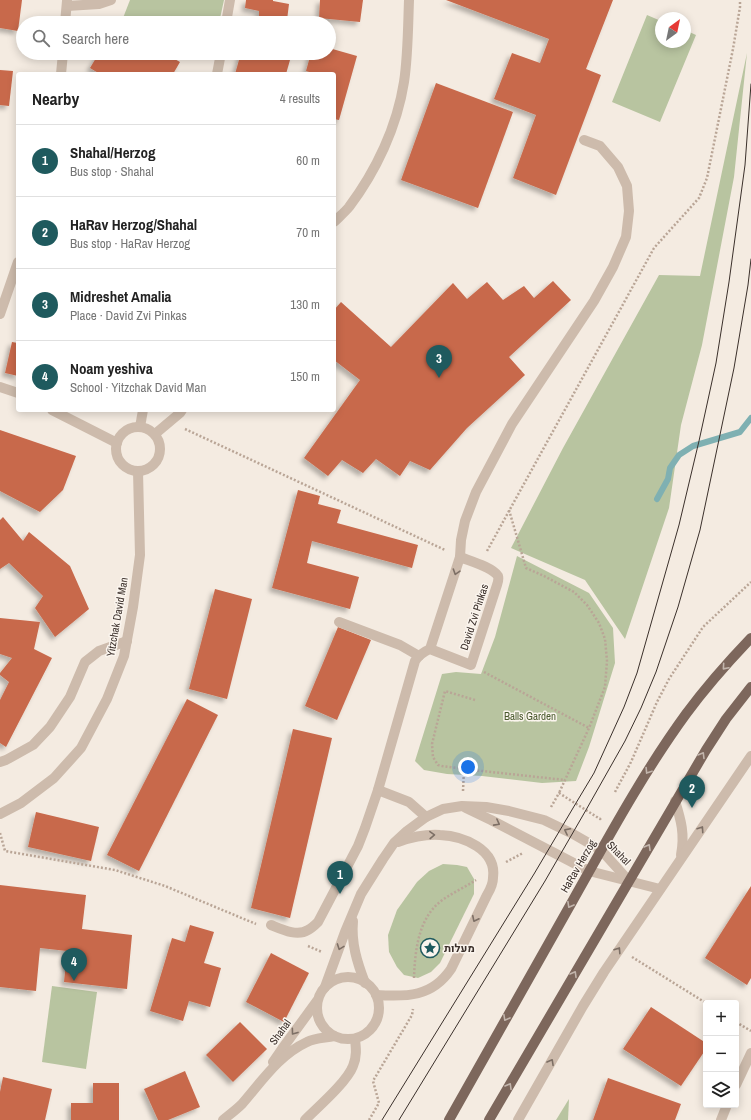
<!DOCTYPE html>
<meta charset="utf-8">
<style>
body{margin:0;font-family:"Archivo Narrow",Heebo,sans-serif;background:#f6f6f6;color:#222}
.controls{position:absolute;right:12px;bottom:12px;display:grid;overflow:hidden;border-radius:4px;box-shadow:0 2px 10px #0003}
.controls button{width:36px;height:36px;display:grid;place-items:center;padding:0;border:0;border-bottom:1px solid #e0e0e0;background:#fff;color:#222;font:20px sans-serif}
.compass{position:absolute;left:655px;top:12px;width:36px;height:36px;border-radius:50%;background:#fff;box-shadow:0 2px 10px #0003;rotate:33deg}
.you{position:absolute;left:468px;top:767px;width:14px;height:14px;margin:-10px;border:3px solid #fff;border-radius:50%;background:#1a73e8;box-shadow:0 0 0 6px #1a73e833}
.badge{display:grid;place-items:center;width:26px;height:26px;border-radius:50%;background:#1f5a5e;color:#fff;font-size:13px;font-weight:700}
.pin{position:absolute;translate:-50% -33px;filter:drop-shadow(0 1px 2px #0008)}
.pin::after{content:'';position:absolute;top:21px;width:14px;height:12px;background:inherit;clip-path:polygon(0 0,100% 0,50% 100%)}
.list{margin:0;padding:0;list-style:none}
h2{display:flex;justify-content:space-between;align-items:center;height:52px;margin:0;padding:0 16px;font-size:17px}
h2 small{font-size:13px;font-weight:400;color:#767676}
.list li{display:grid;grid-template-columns:26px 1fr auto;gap:12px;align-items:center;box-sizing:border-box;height:72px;padding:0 16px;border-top:1px solid #e0e0e0}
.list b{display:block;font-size:15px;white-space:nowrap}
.list p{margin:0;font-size:13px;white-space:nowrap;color:#767676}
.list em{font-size:13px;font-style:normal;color:#767676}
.icon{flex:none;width:22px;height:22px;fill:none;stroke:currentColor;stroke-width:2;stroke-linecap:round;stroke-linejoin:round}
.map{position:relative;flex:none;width:751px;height:1120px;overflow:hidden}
.search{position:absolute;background:#fff;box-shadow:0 2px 10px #0003;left:16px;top:16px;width:320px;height:44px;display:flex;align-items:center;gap:10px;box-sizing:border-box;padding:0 14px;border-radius:22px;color:#767676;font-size:15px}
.panel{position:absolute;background:#fff;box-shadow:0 2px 10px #0003;left:16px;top:72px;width:320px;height:340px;border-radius:4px}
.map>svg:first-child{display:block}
.green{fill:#b8c4a0}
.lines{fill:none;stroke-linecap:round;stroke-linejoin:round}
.stream{stroke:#7fb0b2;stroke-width:6}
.building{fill:#c8694b;filter:url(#shadow)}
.path{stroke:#b9a596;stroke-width:2.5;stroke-dasharray:2 2;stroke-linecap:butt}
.minor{stroke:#cdbbac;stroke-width:10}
.major{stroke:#7d675c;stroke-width:10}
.tram{stroke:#3b302b;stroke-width:1}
.oneway{stroke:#7d6f65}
.oneway2{stroke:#c2b5ac}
.labels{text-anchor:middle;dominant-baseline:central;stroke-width:3;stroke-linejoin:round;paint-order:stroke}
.street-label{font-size:11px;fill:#3b302b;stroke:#fbf5ee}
.park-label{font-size:11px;fill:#4a5a2e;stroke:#fbf5ee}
.poi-label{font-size:11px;font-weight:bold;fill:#3b302b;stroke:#fbf5ee;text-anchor:start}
</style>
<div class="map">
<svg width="751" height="1120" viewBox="0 0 751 1120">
<defs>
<filter id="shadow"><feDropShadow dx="-3.5" dy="3.5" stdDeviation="2" flood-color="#0004"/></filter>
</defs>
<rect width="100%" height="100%" fill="#f4ebe1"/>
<g class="green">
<polygon points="130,0 224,0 219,23 134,23 123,18"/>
<polygon points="647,15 661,21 661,42 685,42 685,30 696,35 660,122 612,102"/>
<polygon points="747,53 734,177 702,345 681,425 669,508 625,639 585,580 511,548 563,448 659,275 700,276"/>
<polygon points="517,556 589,593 613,628 615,663 589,747 576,781 542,783 482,776 447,774 424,770 415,761 442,674 456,672 481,674 495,637"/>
<polygon points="443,864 457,865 467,867 474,879 474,894 440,963 431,972 418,978 404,975 397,967 389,952 388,935 397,910 417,882 429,871"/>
<polygon points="52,986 97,992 86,1069 42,1062"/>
<polygon points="569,1099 568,1120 556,1120"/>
</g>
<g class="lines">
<polyline class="stream" points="657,499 668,479 670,468 679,455 693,446 740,432 751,418"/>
</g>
<g class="building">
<polygon points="0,0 22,0 18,31 0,28"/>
<polygon points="246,0 273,0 273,1 289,4 287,20 259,16 259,11 245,8"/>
<polygon points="320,0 363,0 360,22 319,18"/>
<polygon points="446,0 613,0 586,69 601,75 556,195 513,178 536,115 494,99 512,53 540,63 549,39"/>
<polygon points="329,48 357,56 339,120 334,119 334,74 316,74 306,71 311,53 329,53"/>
<polygon points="99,53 117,53 128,59 131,53 164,53 180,62 173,74 100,74 90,68"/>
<polygon points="241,53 292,53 286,74 235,74"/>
<polygon points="0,70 13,71 9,106 0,105"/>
<polygon points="436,83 513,112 478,208 401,180"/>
<polygon points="553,281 571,300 509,357 525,375 467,428 430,470 410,461 400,476 376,459 363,473 342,460 328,476 304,458 360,380 334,360 334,310 341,302 391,347 453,283 467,299 487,282 503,300 524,286 534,298"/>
<polygon points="12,342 18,343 18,376 5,373"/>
<polygon points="0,430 76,456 63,490 40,512 0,491"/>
<polygon points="298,490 320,496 318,504 341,510 337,523 418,545 412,568 312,541 307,563 359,577 350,609 272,588"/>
<polygon points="3,517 23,541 29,532 70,566 89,609 55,637 35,608 43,596 9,563 0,569 0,520"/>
<polygon points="215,589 252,599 227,699 189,689"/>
<polygon points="0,618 40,622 34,649 52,658 6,747 0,743 0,700 9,682 0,675 0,673 12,658 0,654"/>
<polygon points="338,627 371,640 337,720 305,706"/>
<polygon points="187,699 218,715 139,871 107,855"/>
<polygon points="293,729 332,738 290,918 251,908"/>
<polygon points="36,812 99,827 91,861 28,847"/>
<polygon points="0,885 86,895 82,929 132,935 127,989 64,982 67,951 40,948 36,991 0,987"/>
<polygon points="751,886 751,978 747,985 705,958"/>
<polygon points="190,925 214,932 204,963 221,968 210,1007 189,1001 183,1021 150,1011 172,938 185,942"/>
<polygon points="271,953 309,973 284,1022 246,1002"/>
<polygon points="651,1007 706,1043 706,1049 681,1086 623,1049"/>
<polygon points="240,1022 267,1049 233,1082 206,1055"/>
<polygon points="185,1071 200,1107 168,1120 158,1120 144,1089"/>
<polygon points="3,1077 52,1089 45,1120 0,1120 0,1092"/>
<polygon points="608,1078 681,1104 675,1120 593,1120"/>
<polygon points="93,1083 119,1083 119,1120 71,1120 71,1103 93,1103"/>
</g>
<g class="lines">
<g class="path">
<polyline points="185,429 445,550"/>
<polyline points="509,510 526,568 544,576 574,592 587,605 599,623 605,639 607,661 605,687 589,728 559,793"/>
<polyline points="487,551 654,248 699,198 707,178 733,49 740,7 740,0"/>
<polyline points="484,672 589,728"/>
<polyline points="475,700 445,691 432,744 433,757 438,765 442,766 464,769 565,780"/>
<polyline points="463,791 464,769"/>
<polyline points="615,792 631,762 657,702 669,679 703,627 751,582"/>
<polyline points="551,807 559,793 600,819 601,818"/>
<polyline points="0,833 5,851 115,870 165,886 256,924"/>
<polyline points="506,862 523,853"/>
<polyline points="308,946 322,952"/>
<polyline points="632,957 706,1003"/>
<path d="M414,978C415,951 418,919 441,901C452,893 465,887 476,880"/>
<polyline points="736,1022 751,1031"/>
<polyline points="369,1120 379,1103 373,1081 412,1015 413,1009"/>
</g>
<g class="minor">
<polyline points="67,6 99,4 111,0"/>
<polyline points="65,23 67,1"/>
<polyline points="226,23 230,0"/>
<polyline points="61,74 63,53"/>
<polyline points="217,74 221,53"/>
<path d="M334,222C339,217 345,212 349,207C376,171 397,127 404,82C408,56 408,26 409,0"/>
<polyline points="0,314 18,262"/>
<polyline points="0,387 18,393"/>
<polyline points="52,410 117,443"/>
<polyline points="140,427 143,410"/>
<circle cx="138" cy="449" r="22"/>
<polyline points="155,434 180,413 182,410"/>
<polyline points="460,557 461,540 465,521 476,492 512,424 594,301 613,267 626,237 629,211 627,186 618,167 600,146 584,140"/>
<polyline points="339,622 400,645 419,656"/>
<polyline points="0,762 6,760 33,745 50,727 70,697 85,662 99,651 127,641"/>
<polyline points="378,790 409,802 426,817"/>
<path d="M675,801C681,820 685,834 681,855"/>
<polyline points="466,808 491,820 589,871 660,889"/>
<polyline points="0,814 21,803 54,778 81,748 107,699 124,656 133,607 140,555 138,471"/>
<path d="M353,921C351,943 357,962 365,983"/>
<path d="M271,925C281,929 297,937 308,930C312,928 315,925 318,922L358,846L365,828L378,790L415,661C419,655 423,652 430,649L471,665L497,585C498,582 499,579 498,576C492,567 470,561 460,557L430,649"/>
<circle cx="348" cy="1008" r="31"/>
<polyline points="325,987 345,932 361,894 383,859 394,843 407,831 426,817 443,809 462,806 486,807 509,811 544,820 573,834 601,850 629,881"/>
<path d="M376,995C407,997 432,997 451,969L487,895C490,890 493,884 493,878C497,849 463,836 440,835C425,834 412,837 398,842"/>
<polyline points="273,1062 282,1049 317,1001"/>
<polyline points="736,1085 751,1053"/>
<path d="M223,1120C229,1115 236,1110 242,1104C262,1081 279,1055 307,1042C315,1038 325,1038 334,1036"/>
<path d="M305,1120C318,1107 347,1082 353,1066C357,1057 356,1048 355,1039"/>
<polyline points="518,1120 583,1006 604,972 751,756"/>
<polyline points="721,1120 727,1105"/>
</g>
<g class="major">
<path d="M449,1120C490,1047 531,974 572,902C608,838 643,773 686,714C706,687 728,662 751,638"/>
<polyline points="489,1120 706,750 726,719 751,687"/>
</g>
<g class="tram">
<polyline points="382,1120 534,874 576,803 594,773 624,707 637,673 679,525 699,441 716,363 729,282 745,165 751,84"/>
<polyline points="399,1120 545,881 586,810 625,741 641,708 656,672 678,607 700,530 734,368 748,285 751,259"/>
</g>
</g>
<defs><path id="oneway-chevron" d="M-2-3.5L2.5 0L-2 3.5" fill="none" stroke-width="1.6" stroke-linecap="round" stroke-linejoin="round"/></defs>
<g class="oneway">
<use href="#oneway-chevron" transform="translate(456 572) rotate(108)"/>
<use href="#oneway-chevron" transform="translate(497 823) rotate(28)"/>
<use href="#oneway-chevron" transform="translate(701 829) rotate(-56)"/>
<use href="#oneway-chevron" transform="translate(567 831) rotate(-153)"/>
<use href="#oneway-chevron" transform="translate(432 835) rotate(-2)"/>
<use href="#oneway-chevron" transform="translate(475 919) rotate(116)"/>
<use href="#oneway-chevron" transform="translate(340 947) rotate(110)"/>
<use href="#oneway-chevron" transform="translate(618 950) rotate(-57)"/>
<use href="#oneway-chevron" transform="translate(294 1032) rotate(126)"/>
<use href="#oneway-chevron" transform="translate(551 1062) rotate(-61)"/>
</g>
<g class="oneway2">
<use href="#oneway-chevron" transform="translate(725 667) rotate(131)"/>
<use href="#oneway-chevron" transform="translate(702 755) rotate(-59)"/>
<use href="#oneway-chevron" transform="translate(648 771) rotate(122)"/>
<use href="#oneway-chevron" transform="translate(648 847) rotate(-60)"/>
<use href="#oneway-chevron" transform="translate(570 905) rotate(119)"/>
<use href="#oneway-chevron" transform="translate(574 974) rotate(-60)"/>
<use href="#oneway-chevron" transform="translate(506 1018) rotate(119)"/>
<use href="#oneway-chevron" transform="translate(509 1086) rotate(-60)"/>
</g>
<defs>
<symbol id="sight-ring" viewBox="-11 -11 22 22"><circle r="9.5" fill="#fbf5ee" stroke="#1f5a5e" stroke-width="1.5"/><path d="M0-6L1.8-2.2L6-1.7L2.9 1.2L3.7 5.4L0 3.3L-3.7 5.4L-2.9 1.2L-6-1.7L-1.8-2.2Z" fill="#1f5a5e"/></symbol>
</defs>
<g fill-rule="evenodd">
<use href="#sight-ring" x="419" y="937" width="22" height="22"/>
</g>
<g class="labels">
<g class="street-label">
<text transform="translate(117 617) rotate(-80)">Yitzchak David Man</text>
<text transform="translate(474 617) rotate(-72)">David Zvi Pinkas</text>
<text transform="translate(619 853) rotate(46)">Shahal</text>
<text transform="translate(578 866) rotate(-60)">HaRav Herzog</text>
<text transform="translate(280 1032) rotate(-54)">Shahal</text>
</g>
<g class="park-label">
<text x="530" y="716">Balls Garden</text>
</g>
<g class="poi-label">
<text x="444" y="948">מעלות</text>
</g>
</g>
</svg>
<div class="controls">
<button>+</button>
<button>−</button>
<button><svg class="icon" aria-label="layers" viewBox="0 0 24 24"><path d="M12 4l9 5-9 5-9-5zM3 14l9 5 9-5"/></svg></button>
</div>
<svg class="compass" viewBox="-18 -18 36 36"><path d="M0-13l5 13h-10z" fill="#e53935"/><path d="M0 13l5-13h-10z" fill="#767676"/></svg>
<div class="you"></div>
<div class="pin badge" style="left:340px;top:894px">1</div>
<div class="pin badge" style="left:692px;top:808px">2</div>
<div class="pin badge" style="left:439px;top:378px">3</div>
<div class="pin badge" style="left:74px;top:981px">4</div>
<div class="search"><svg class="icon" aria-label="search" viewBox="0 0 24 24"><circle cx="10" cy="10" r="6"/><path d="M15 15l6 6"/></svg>Search here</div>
<section class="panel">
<h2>Nearby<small>4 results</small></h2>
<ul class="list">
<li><span class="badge">1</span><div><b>Shahal/Herzog</b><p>Bus stop · Shahal</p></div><em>60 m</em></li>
<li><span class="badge">2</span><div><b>HaRav Herzog/Shahal</b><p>Bus stop · HaRav Herzog</p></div><em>70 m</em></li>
<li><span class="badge">3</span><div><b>Midreshet Amalia</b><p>Place · David Zvi Pinkas</p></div><em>130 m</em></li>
<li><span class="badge">4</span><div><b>Noam yeshiva</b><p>School · Yitzchak David Man</p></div><em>150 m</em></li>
</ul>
</section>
</div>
